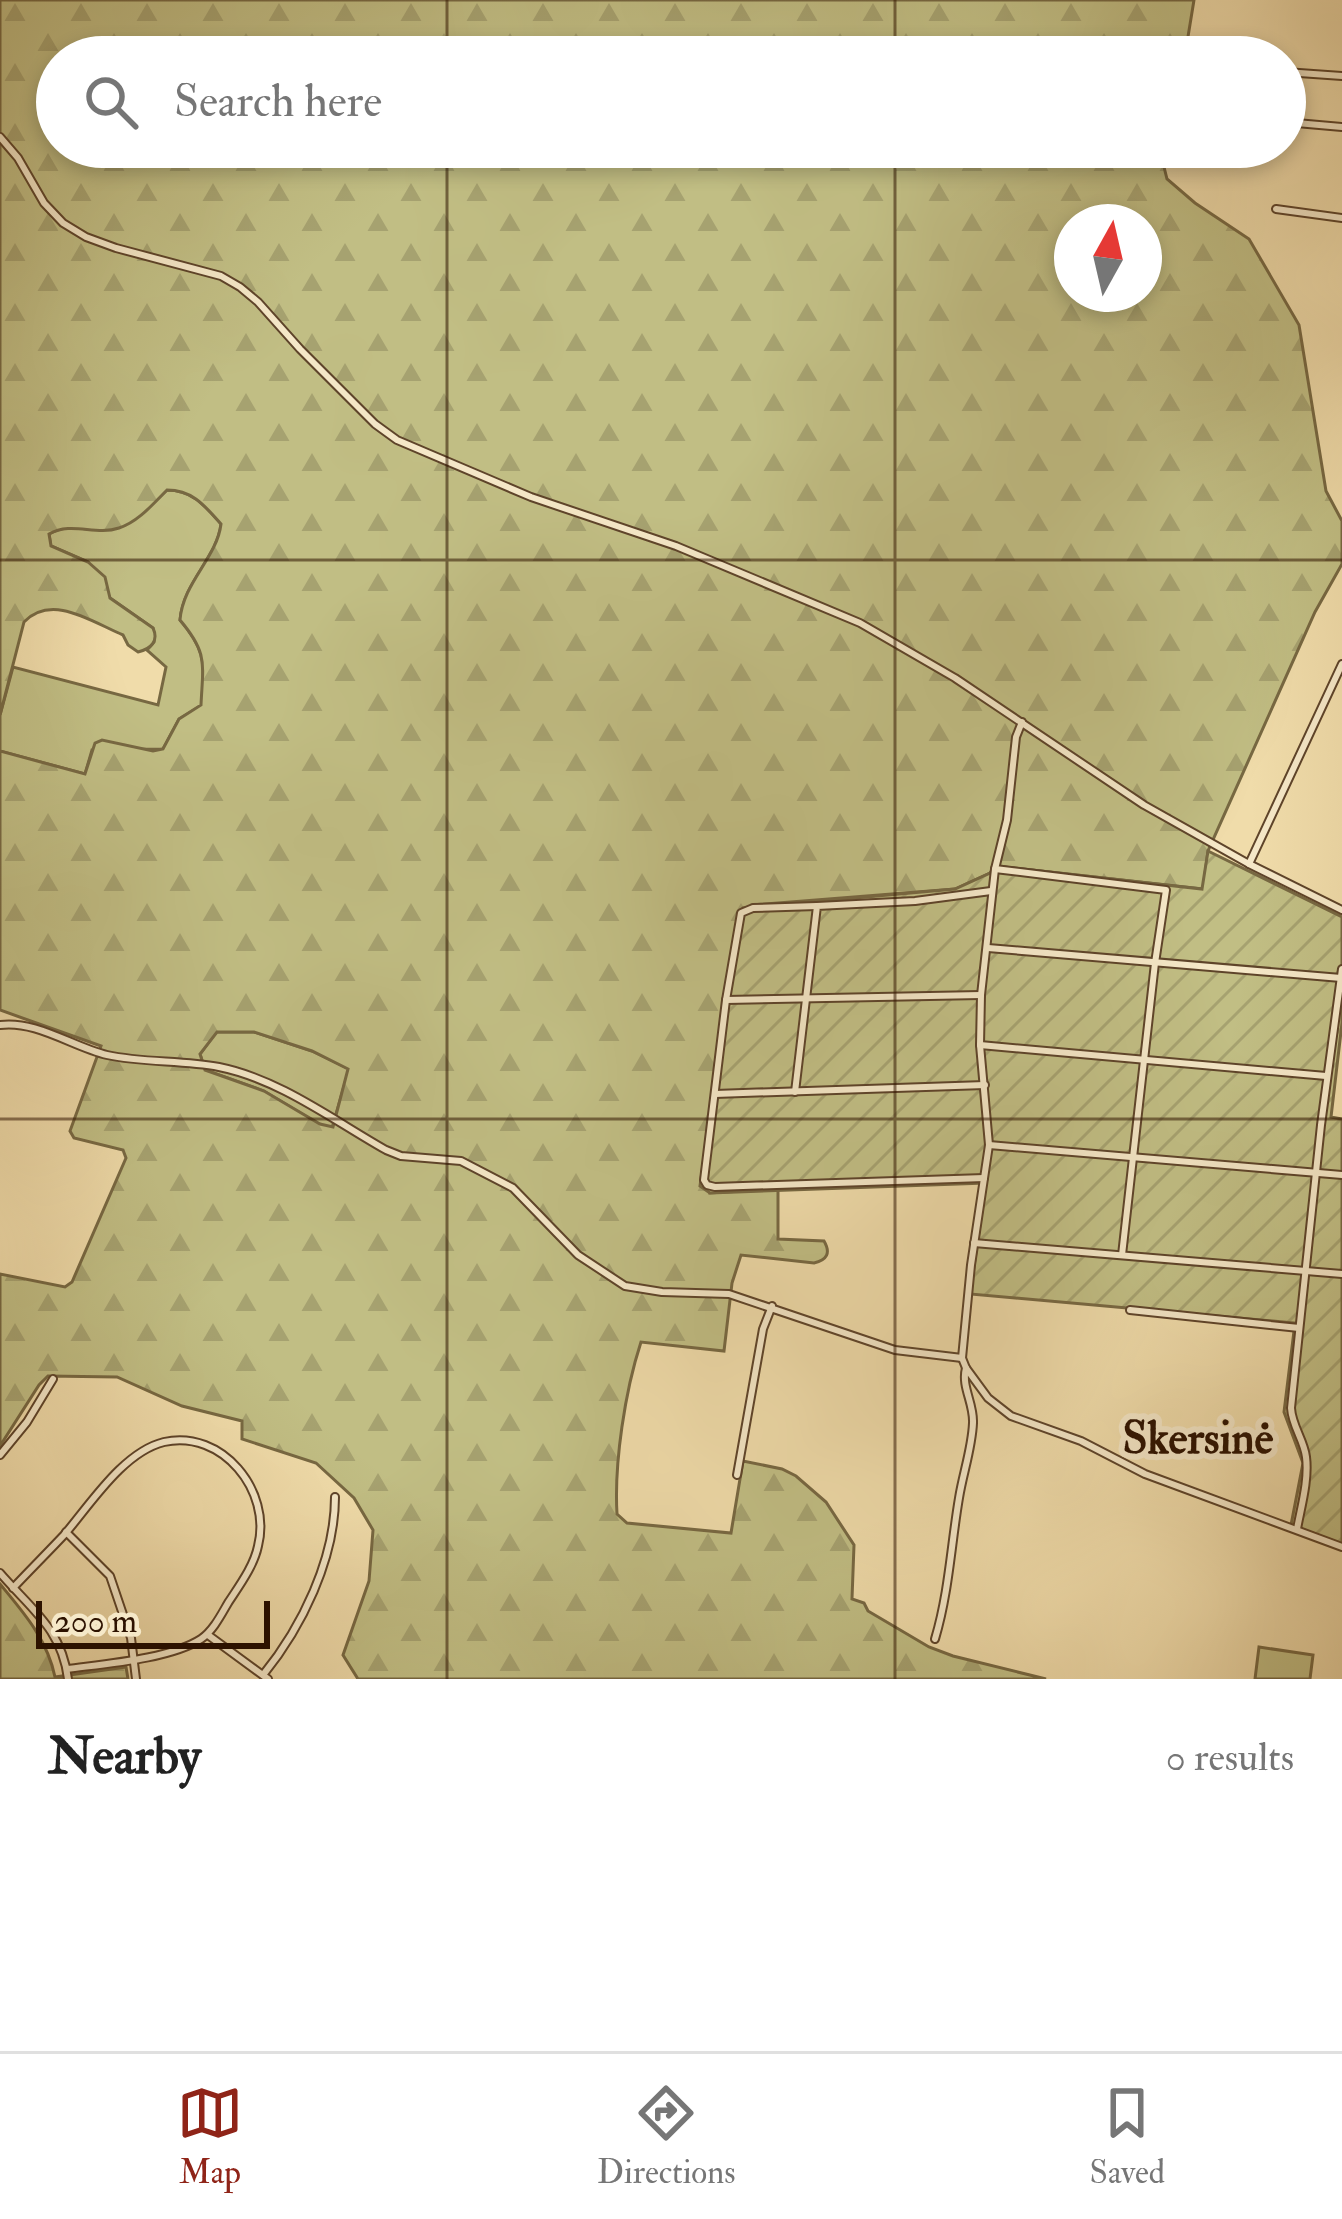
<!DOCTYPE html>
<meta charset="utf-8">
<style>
body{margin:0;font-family:"IM FELL Double Pica",serif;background:#f2f2f2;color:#222}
.compass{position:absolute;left:1054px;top:204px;width:108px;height:108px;border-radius:50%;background:#fff;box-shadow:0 6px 18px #0003;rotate:8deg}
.scale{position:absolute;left:36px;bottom:30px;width:234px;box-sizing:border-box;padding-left:12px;border:6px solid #2d1200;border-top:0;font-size:33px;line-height:42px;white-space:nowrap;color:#2d1200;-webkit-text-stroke:9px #f5e8c8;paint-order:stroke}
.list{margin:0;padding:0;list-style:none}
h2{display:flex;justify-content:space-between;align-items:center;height:156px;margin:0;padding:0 48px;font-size:51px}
h2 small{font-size:39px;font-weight:400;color:#767676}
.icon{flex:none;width:66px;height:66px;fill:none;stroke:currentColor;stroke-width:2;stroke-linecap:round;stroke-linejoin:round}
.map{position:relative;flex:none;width:1342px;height:1679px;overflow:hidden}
.search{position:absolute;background:#fff;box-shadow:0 6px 18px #0003;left:36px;right:36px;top:36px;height:132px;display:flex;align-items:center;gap:30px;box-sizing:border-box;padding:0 42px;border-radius:66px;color:#767676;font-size:45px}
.sheet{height:372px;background:#fff}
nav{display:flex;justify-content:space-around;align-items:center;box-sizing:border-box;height:168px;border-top:3px solid #e0e0e0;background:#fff;font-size:33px;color:#767676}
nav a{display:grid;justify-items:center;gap:6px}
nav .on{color:#8f2418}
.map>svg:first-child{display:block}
.grass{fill:#c1be84;stroke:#776842;stroke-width:3}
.forest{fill:url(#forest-firs);stroke:#776842;stroke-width:3;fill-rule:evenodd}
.garden{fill:url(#garden-furrows);stroke:#776842;stroke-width:3}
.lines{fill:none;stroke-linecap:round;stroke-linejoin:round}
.street-casing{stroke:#5e442a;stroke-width:10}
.street{stroke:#f5e8c8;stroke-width:6}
.grid{fill:none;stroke:#2d1200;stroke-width:3;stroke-opacity:0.55}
.labels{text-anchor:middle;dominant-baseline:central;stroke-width:12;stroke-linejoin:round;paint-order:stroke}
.quarter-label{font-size:45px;font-weight:bold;fill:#2d1200;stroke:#f5e8c8}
</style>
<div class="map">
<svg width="1342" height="1679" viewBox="0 0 1342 1679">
<defs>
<pattern id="forest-firs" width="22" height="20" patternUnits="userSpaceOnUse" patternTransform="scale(3)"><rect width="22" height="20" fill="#c1be84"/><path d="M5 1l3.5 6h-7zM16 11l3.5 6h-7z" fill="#a6a270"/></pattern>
<pattern id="garden-furrows" width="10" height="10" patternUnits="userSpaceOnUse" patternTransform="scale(3)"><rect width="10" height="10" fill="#c1be84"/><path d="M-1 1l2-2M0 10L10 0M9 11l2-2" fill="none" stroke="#a6a270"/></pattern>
</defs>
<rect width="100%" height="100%" fill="#f0dcaa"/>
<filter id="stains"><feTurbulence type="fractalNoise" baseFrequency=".00167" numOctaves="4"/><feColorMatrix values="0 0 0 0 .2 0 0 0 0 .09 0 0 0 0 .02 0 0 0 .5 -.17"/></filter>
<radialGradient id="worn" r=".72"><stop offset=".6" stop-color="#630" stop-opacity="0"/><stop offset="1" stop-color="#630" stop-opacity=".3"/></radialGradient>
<g class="grass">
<path d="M167,490C193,490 205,506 221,524C217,558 183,582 180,620C208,653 203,663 202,705L179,719L163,749L92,750L85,774L0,751V715L13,667L158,705L166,667L147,650L154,642L153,628L110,598L88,562L51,546L49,534C63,526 72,528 88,529C125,531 142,514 167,490Z"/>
<polygon points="216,1032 254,1032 312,1051 349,1069 332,1128 320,1125 264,1091 205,1070 200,1054"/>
<polygon points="1259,1647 1313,1655 1310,1679 1255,1679"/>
</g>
<g class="forest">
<path d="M0,0H1194L1185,55L1177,57H57V147H1159L1167,179L1195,203L1249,239L1299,325L1326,491L1342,521V564L1315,612L1208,851L1203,889L995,866L990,873L955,889L752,905L710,1193L778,1189V1239L824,1241C831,1253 827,1260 814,1263L741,1255L732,1283L724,1351L641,1342C625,1391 614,1463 617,1514L627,1523L731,1533L743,1461L782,1469L796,1476L826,1502L854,1545L852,1599L864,1603L868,1611L929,1647L953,1656L1046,1679H358L343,1655L369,1581L373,1530L354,1498L316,1463L242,1439V1421L182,1406L117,1377L48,1376L39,1385L0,1446V1274L65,1287L72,1282L126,1158L123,1150L74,1138L70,1131L101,1046L0,1010V751L85,774L95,743L102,740L153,751L163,749L179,719L201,705C203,663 208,653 180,620C183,582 217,558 221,524C205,506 193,490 167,490C153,504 138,522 119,528C95,536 72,521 49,534L51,546L88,562L105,577L110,598L153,628C159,641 151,649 138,652L128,645L123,635C92,622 52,593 24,622L0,715ZM1072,222H1144V294H1072ZM217,1032H254L312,1051L348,1069L333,1127L320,1124L264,1091L205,1070L200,1054Z"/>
<path d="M0,1584C24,1613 47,1639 55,1677L126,1667L128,1679H0Z"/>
</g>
<polygon class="garden" points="1208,851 1342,917 1342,1023 1331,1117 1342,1119 1342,1544 1291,1525 1303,1463 1284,1412 1295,1323 970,1294 986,1183 710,1193 700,1186 738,914 743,908 955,889 990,873 995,866 1202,889"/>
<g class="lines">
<defs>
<g id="street">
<polyline points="1285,72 1342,76"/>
<polyline points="1285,122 1342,127"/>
<polyline points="0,137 18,158 44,203 63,223 86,237 116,248 221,276 240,287 258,302 300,349 375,424 397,440 531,497 676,546 860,623 955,678 1144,805 1249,864 1342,910"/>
<polyline points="1276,209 1342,218"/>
<polyline points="1249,864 1342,664"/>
<polyline points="995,869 1166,890 1155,963 1122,1255"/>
<polyline points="817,906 753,908 741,913 726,1000 704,1180 707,1185 715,1187 984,1178"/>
<polyline points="988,948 1341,978"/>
<polyline points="726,1000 981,995"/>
<path d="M0,1025C36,1020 73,1047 107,1055C144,1063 182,1060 219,1067C279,1079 333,1120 386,1150L401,1156L461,1161L513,1188L578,1255L625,1286L662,1292L729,1294L895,1350L962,1358"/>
<polyline points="980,1045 1326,1076"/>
<polyline points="795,1092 817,906 915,901 991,891"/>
<polyline points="715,1094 985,1085"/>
<polyline points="989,1145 1342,1175"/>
<polyline points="974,1243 1342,1274"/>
<polyline points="1130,1310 1299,1328"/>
<polyline points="962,1358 971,1265 989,1145 980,1045 981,995 995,869 1007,820 1016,737 1022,722"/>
<polyline points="962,1358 966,1368 988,1398 1011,1416 1081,1441 1145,1474 1342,1547"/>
<polyline points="0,1455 27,1422 53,1379"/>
<polyline points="737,1475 763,1329 772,1306"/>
<path d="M1297,1529C1301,1507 1309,1480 1306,1457C1304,1440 1292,1426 1291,1408L1321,1125L1342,969"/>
<polyline points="66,1532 110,1576 131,1638 136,1679"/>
<path d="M0,1573C31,1609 62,1629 68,1679"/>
<path d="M13,1588C30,1570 47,1553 64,1535C90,1505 123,1452 164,1442C222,1429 272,1491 258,1546C254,1566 239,1586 228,1603C221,1615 213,1631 201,1639C170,1659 104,1664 67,1669"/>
<polyline points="208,1635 268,1679"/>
<path d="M935,1639C949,1592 951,1545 959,1498C963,1473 972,1448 973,1423C974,1403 961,1387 966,1368"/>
<path d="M263,1675C302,1627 335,1559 335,1497"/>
</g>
</defs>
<use href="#street" class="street-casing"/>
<use href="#street" class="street"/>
</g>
<path class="grid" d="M447,0V57M895,0V57M447,147V1679M895,147V1679M0,560H1342M0,1119H1342"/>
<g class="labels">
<g class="quarter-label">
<text x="1198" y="1439">Skersinė</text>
</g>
</g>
<rect width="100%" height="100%" filter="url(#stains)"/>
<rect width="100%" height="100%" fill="url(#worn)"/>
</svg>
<svg class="compass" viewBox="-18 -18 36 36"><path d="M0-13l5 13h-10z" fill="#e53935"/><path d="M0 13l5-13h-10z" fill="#767676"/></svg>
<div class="scale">200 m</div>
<div class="search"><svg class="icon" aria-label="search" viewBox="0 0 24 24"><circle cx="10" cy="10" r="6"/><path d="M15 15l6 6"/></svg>Search here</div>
</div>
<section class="sheet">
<h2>Nearby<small>0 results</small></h2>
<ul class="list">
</ul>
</section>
<nav>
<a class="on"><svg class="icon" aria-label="map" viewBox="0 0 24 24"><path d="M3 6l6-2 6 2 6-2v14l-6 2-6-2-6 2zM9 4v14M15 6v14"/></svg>Map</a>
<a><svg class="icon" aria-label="directions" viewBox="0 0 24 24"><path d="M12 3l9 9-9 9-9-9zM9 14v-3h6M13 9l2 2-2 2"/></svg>Directions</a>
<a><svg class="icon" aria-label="saved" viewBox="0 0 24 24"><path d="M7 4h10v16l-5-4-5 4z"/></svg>Saved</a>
</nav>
